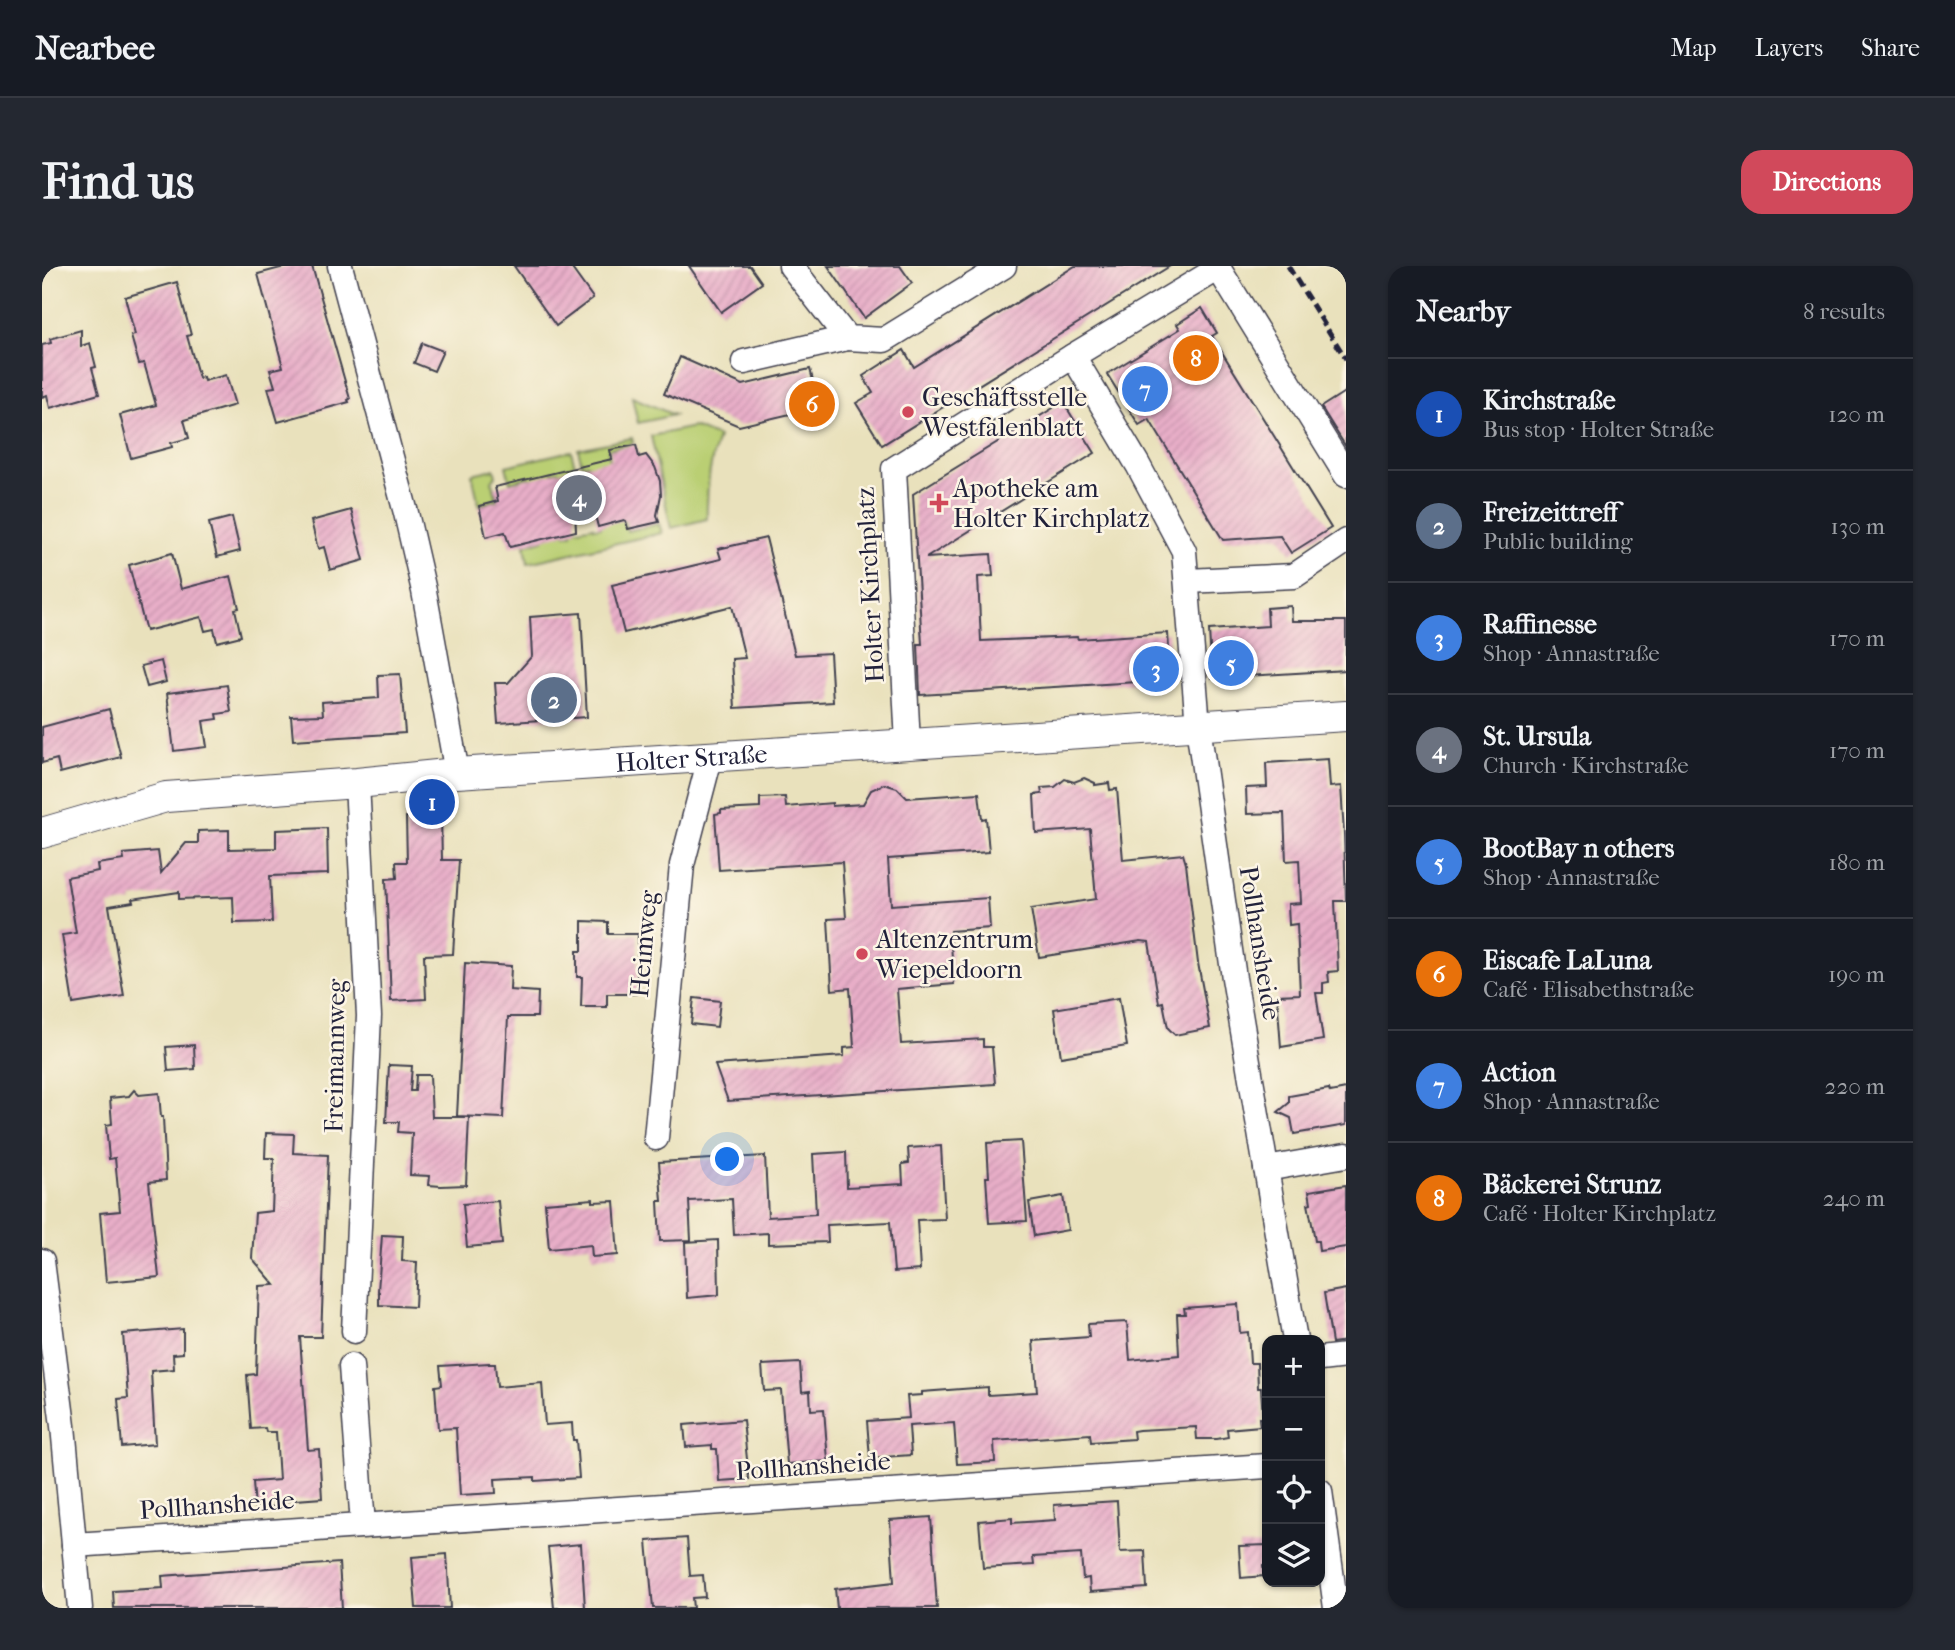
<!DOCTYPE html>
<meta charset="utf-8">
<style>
body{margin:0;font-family:"IM FELL French Canon",serif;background:#242831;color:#f1f3f6}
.controls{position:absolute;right:21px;bottom:21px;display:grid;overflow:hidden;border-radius:14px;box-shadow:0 2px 5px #0004}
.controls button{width:63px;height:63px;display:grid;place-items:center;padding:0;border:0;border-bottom:2px solid #363941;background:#171b24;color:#f1f3f6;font:35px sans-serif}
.you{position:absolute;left:686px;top:894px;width:24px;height:24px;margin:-18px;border:5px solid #fff;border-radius:50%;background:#1a73e8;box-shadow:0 0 0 10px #1a73e833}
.badge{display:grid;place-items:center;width:46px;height:46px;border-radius:50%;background:#d1495b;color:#fff;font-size:23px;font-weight:700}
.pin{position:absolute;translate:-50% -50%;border:4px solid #fff;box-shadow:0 2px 7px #0006}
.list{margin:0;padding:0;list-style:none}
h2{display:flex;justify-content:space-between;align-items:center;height:91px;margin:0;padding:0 28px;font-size:30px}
h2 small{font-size:23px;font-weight:400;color:#9ea1a6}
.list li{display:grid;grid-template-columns:46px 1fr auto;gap:21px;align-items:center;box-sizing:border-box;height:112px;padding:0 28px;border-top:2px solid #363941}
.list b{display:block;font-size:26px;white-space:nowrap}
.list p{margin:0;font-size:23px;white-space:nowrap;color:#9ea1a6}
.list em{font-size:23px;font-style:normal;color:#9ea1a6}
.icon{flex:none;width:38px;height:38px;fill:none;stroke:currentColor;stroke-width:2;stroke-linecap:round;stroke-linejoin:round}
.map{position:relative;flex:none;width:1304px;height:1342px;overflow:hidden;border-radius:21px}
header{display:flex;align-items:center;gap:42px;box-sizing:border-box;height:98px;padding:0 35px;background:#171b24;border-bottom:2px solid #363941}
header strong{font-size:33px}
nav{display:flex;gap:38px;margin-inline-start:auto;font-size:24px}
.intro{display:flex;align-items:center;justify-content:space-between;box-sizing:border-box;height:168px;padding:0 42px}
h1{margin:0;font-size:49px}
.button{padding:18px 32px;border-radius:21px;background:#d1495b;color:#fff;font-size:24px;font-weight:700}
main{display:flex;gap:42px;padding:0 42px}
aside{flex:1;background:#171b24;border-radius:21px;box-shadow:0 2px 5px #0004}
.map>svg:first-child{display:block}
.green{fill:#bacf73;stroke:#6e7857;stroke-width:2}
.building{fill:url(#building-hatch)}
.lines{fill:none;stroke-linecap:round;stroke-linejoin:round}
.minor-casing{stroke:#403f4e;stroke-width:27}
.tertiary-casing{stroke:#403f4e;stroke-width:32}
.minor{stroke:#fff;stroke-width:24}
.tertiary{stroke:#fff;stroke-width:30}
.rail{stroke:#22223b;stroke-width:5;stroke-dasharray:10 5;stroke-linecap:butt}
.poi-dot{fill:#d1495b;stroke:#fcf5e5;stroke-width:2.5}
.labels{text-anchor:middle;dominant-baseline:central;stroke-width:5;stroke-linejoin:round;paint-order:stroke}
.poi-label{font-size:26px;fill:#22223b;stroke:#fcf5e5;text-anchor:start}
.street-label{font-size:26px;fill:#22223b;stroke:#fcf5e5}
</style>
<header>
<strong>Nearbee</strong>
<nav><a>Map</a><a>Layers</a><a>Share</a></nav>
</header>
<div class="intro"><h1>Find us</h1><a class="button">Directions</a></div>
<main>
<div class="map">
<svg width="1304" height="1342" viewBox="0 0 1304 1342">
<defs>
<pattern id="building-hatch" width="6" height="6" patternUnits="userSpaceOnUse" patternTransform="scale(1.75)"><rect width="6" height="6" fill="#e8aec8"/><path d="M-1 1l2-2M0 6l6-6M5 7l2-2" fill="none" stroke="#c795ad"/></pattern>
</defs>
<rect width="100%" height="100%" fill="#fcf5e5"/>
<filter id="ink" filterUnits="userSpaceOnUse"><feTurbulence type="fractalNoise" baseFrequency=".0143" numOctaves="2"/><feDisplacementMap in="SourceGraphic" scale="14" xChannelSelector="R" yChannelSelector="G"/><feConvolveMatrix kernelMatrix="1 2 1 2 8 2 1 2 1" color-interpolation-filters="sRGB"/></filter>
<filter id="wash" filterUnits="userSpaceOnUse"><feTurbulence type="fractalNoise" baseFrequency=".00686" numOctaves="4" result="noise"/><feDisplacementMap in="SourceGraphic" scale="28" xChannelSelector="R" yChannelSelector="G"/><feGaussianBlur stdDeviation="1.57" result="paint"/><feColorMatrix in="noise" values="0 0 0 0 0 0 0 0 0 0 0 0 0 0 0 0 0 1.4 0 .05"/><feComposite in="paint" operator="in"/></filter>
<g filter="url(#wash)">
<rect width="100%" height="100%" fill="#e9e1bc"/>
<g class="green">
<polygon points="590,131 632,149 596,157"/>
<path d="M651,161L676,171C667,199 664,224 665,253L629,262L609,170Z"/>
<polygon points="590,172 591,177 566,183 568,196 546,201 545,198 540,199 536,183"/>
<polygon points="529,185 534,203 517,207 516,205 510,206 510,209 488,214 487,211 468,216 464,200"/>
<polygon points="452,203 454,209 450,215 455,234 437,239 430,208"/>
<polygon points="581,253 585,265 617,258 620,267 486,297 483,279 501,274 502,271 523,266 524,269 530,268 530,264 551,260 552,262 559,261 559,258"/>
</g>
<g id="blocks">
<g class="building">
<polygon points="246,0 270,0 308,133 306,134 307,136 236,156 226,122 233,121 228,104 241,101 216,8"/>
<polygon points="472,0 528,0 551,32 514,60"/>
<polygon points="647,0 708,0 720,17 679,46"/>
<polygon points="786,0 858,0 870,17 822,52"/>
<polygon points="1033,0 1128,0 840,179 814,137 831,127 821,110 862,84 872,101"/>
<polygon points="135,16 149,69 145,70 157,112 161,111 162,115 184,109 193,139 142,154 147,172 129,177 130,181 89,192 78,149 114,139 102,97 97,98 89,70 93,69 83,31"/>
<polygon points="1160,42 1175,67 1170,70 1289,262 1249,287 1238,270 1181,274 1107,153 1097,159 1065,108 1138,63 1135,58"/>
<polygon points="39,64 39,80 48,77 54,101 50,102 57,128 8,142 5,129 0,131 0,79 9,77 8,73"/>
<polygon points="380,77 401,85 392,105 372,97"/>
<polygon points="638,91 701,119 768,103 778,141 697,160 622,128"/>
<polygon points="1304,125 1304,181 1279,141"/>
<polygon points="1021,136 1053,187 884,292 949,288 951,310 936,311 939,375 1035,371 1036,373 1126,367 1129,414 878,429 876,378 880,378 871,228"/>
<polygon points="594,179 597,191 604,189 613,201 618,215 619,229 615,249 617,256 586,263 584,255 582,254 556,261 546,221 532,223 534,265 468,281 463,266 444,271 437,240 456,235 453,221 570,193 568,184"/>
<polygon points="309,244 322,294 288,304 282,281 276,283 269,255"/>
<polygon points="190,251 198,285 175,291 167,257"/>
<polygon points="724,272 753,389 788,387 791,436 693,442 690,393 703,392 690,340 582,367 570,319 679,293 676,283"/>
<polygon points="130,287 139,323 189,310 197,342 193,343 199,370 175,376 172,363 163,365 159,351 104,365 87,299"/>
<polygon points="1249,340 1250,355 1304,355 1304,404 1170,412 1167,364 1226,360 1225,342"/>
<polygon points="539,347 545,451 456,457 453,417 466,417 490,390 488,351"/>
<polygon points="119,395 124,416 105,421 99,400"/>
<polygon points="358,408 363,467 251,474 249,450 281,449 280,436 337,432 336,409"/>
<polygon points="185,419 189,446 175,448 176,453 161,455 165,481 132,485 125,427"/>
<polygon points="67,443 79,491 18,507 15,493 0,497 0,461"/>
<polygon points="1286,493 1288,521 1299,520 1302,568 1304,635 1293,635 1296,705 1286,706 1287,716 1281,717 1281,727 1274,727 1281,774 1239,781 1235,729 1258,728 1255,658 1247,659 1246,638 1259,637 1257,594 1244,595 1242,547 1205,548 1204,522 1225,521 1224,497"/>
<polygon points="1042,512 1053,517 1053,519 1067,517 1068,524 1075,523 1081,594 1141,588 1144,598 1156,697 1168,762 1133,769 1126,762 1121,736 1117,737 1107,676 1099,675 997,691 989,643 1054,633 1048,563 994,567 992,529 1000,528 999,522 1013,521 1023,513 1032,516"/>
<polygon points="842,518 855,522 865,532 937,527 940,553 944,552 947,586 846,593 849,639 946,632 948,662 908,665 912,718 855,723 859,778 941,773 941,781 950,781 953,818 686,835 673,799 802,790 802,782 812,781 808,722 790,724 786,653 804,652 800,596 677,604 673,548 679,547 679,544 718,542 718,532 743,531 744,541 790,537 790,540 821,538 829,524"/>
<polygon points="399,550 400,594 417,594 411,688 382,689 384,733 349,735 344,613 355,612 354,596 365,596 364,551"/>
<polygon points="285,562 286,608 228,610 230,656 192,657 191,631 137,633 137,626 90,633 91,636 67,640 82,730 31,738 20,669 34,667 25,611 56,605 55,598 82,594 81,588 116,585 119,607 144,577 156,577 156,565 187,564 187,583 234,582 234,564"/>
<polygon points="540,655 566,656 566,668 596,668 595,728 565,728 565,741 539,741 540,711 535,711 535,685 540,685"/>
<polygon points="423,697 469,700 468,724 496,726 495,751 466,751 461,852 415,850"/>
<polygon points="652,732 678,735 675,761 649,758"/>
<polygon points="1077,732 1085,780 1019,791 1012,743"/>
<polygon points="152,779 153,803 126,805 124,781"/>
<polygon points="347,799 370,800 368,825 373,825 374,809 388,809 390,851 427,851 424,919 399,920 387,919 388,910 368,909 370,867 356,866 357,856 344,856"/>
<polygon points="1287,823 1288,826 1304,823 1304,859 1252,868 1249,852 1236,846 1247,837 1247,830"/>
<polygon points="92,824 97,829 117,827 119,851 121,851 124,914 107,916 117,1011 64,1016 58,947 78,945 73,892 67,893 64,859 70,858 68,832 87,830"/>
<polygon points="224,867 252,868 251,887 286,889 279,1071 258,1071 266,1184 277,1183 280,1232 241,1235 241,1240 213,1242 211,1216 237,1214 234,1166 224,1166 223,1162 209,1163 205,1109 214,1108 217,1020 233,1019 210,992 213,947 230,945 232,892 223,892"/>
<polygon points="979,875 985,955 947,957 944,911 947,911 945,877"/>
<polygon points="899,880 903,953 875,954 878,1004 852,1006 848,956 785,959 786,976 726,978 726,967 692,969 690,933 647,935 649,974 618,975 616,935 620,935 617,896 723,890 726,951 774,948 771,888 804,886 805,921 861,918 860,898 867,897 866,882"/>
<polygon points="1304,919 1304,981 1277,985 1276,975 1273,975 1271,963 1266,938 1269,937 1267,925"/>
<polygon points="1021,930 1026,964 992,970 987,936"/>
<polygon points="551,933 551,936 572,935 576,989 550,991 549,979 507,983 503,937"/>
<polygon points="456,935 460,978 425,981 421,938"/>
<polygon points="340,969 361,970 360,995 375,996 373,1041 337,1039 337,1026 336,1025"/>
<polygon points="676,974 677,1029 645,1032 643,976"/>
<polygon points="1304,1023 1304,1075 1290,1077 1282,1027"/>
<polygon points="1196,1038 1198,1067 1206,1066 1208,1097 1215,1097 1216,1122 1219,1122 1221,1152 1217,1152 1218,1160 1185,1163 1186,1171 1175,1173 1155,1173 1154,1161 1097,1164 1091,1165 1092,1173 1049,1176 1048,1168 952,1175 953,1196 915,1198 912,1157 867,1160 869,1189 828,1192 825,1155 867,1152 865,1130 880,1129 880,1126 946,1121 946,1129 995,1126 991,1075 1047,1071 1046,1058 1085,1056 1088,1094 1137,1089 1135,1048 1143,1048 1142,1042"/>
<polygon points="141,1063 141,1087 131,1088 132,1103 109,1105 113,1178 80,1181 76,1133 86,1132 81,1068"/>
<polygon points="447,1097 447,1098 453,1098 455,1121 500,1117 503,1159 530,1157 531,1174 534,1174 537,1212 493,1215 493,1211 453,1213 454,1227 418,1229 414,1162 396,1163 393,1120 400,1119 398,1100"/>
<polygon points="758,1097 760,1126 768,1125 769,1144 782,1143 786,1195 745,1198 739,1124 722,1125 720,1099"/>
<polygon points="701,1154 707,1213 677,1215 675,1183 670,1183 670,1179 644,1181 642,1159"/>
<polygon points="1075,1235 1078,1286 1103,1285 1105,1322 1048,1326 1047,1312 1041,1313 1039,1288 991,1291 992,1299 941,1302 937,1255 970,1252 970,1257 1013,1254 1012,1239"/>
<polygon points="889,1251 895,1342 795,1342 793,1323 852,1316 848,1254"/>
<polygon points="645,1272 648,1310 661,1309 663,1331 650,1332 651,1342 611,1342 605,1275"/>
<polygon points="539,1278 543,1342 512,1342 506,1281"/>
<polygon points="1225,1279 1225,1300 1221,1300 1222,1310 1199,1312 1197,1280"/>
<polygon points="405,1288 408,1342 374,1342 370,1291"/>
<polygon points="297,1297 300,1342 72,1342 71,1325 121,1322 120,1310"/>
</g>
</g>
</g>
<g filter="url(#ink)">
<use href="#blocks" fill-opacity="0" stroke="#403f4e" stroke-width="2"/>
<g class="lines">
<defs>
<g id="minor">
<polyline points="298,0 364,247 382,325 415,507"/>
<polyline points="749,0 805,72 842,74 962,0"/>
<polyline points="1175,0 1304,209"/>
<polyline points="1031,90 1096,199 1142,285 1156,460 1192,712 1253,1074"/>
<polyline points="702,96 805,72"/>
<polyline points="1145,315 1252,310 1304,275"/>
<polyline points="866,478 852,203 1031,90 1177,2"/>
<polyline points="614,872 640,599 668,492"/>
<polyline points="1224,903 1304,889"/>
<polyline points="0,995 21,1160 38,1342"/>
<polyline points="312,1065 327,750 315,517"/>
<polyline points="1278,1093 1304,1090"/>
<polyline points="309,1100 321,1259"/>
<polyline points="1278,1225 1294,1342"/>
<polyline points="32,1279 1225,1200"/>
</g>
<g id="tertiary">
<path id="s1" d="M0,567L124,531L315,517L415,507L1304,450"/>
</g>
</defs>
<use href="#minor" class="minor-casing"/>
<use href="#tertiary" class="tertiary-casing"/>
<use href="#minor" class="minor"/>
<use href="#tertiary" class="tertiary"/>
<polyline class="rail" points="1246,0 1304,93"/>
</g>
</g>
<g class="poi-dot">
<circle cx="866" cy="146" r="7"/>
<path d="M893.5 226.5h7v7h7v7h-7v7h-7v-7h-7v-7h7z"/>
<circle cx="820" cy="688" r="7"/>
</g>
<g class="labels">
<g class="poi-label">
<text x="880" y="131">Geschäftsstelle<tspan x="880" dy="30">Westfalenblatt</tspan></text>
<text x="911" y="222">Apotheke am<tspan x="911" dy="30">Holter Kirchplatz</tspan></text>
<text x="834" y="673">Altenzentrum<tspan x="834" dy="30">Wiepeldoorn</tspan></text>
</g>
<g class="street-label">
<text transform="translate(828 319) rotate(-93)">Holter Kirchplatz</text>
<text stroke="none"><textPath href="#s1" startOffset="656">Holter Straße</textPath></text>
<text transform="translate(1218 677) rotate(81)">Pollhansheide</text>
<text transform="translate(602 678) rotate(-85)">Heimweg</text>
<text transform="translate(293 790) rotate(-89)">Freimannweg</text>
<text transform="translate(771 1200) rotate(-4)">Pollhansheide</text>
<text transform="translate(175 1239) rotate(-4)">Pollhansheide</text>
</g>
</g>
</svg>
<div class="controls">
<button>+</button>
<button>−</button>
<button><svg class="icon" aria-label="locate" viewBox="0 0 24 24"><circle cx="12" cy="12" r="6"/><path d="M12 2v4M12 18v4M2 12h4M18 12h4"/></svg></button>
<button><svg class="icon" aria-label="layers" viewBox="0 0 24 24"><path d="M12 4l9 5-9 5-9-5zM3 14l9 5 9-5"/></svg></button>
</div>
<div class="you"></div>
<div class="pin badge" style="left:390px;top:536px;background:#1a4fb4">1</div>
<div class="pin badge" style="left:512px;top:434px;background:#5c6f8a">2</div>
<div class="pin badge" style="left:1114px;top:403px;background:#3f7fe0">3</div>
<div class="pin badge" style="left:537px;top:232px;background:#6b7280">4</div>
<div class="pin badge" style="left:1189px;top:397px;background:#3f7fe0">5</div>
<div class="pin badge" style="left:770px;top:138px;background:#e8710a">6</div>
<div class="pin badge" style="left:1103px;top:123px;background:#3f7fe0">7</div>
<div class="pin badge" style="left:1154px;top:92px;background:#e8710a">8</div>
</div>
<aside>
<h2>Nearby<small>8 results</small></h2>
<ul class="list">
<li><span class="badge" style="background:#1a4fb4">1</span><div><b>Kirchstraße</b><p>Bus stop · Holter Straße</p></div><em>120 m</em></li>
<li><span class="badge" style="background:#5c6f8a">2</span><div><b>Freizeittreff</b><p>Public building</p></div><em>130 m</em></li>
<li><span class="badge" style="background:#3f7fe0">3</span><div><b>Raffinesse</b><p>Shop · Annastraße</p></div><em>170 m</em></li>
<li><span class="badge" style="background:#6b7280">4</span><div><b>St. Ursula</b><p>Church · Kirchstraße</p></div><em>170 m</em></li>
<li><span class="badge" style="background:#3f7fe0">5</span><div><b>BootBay n others</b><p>Shop · Annastraße</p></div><em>180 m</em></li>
<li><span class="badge" style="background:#e8710a">6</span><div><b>Eiscafe LaLuna</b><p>Café · Elisabethstraße</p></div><em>190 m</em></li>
<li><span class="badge" style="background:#3f7fe0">7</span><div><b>Action</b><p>Shop · Annastraße</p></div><em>220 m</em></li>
<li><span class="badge" style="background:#e8710a">8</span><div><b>Bäckerei Strunz</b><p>Café · Holter Kirchplatz</p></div><em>240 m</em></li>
</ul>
</aside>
</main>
